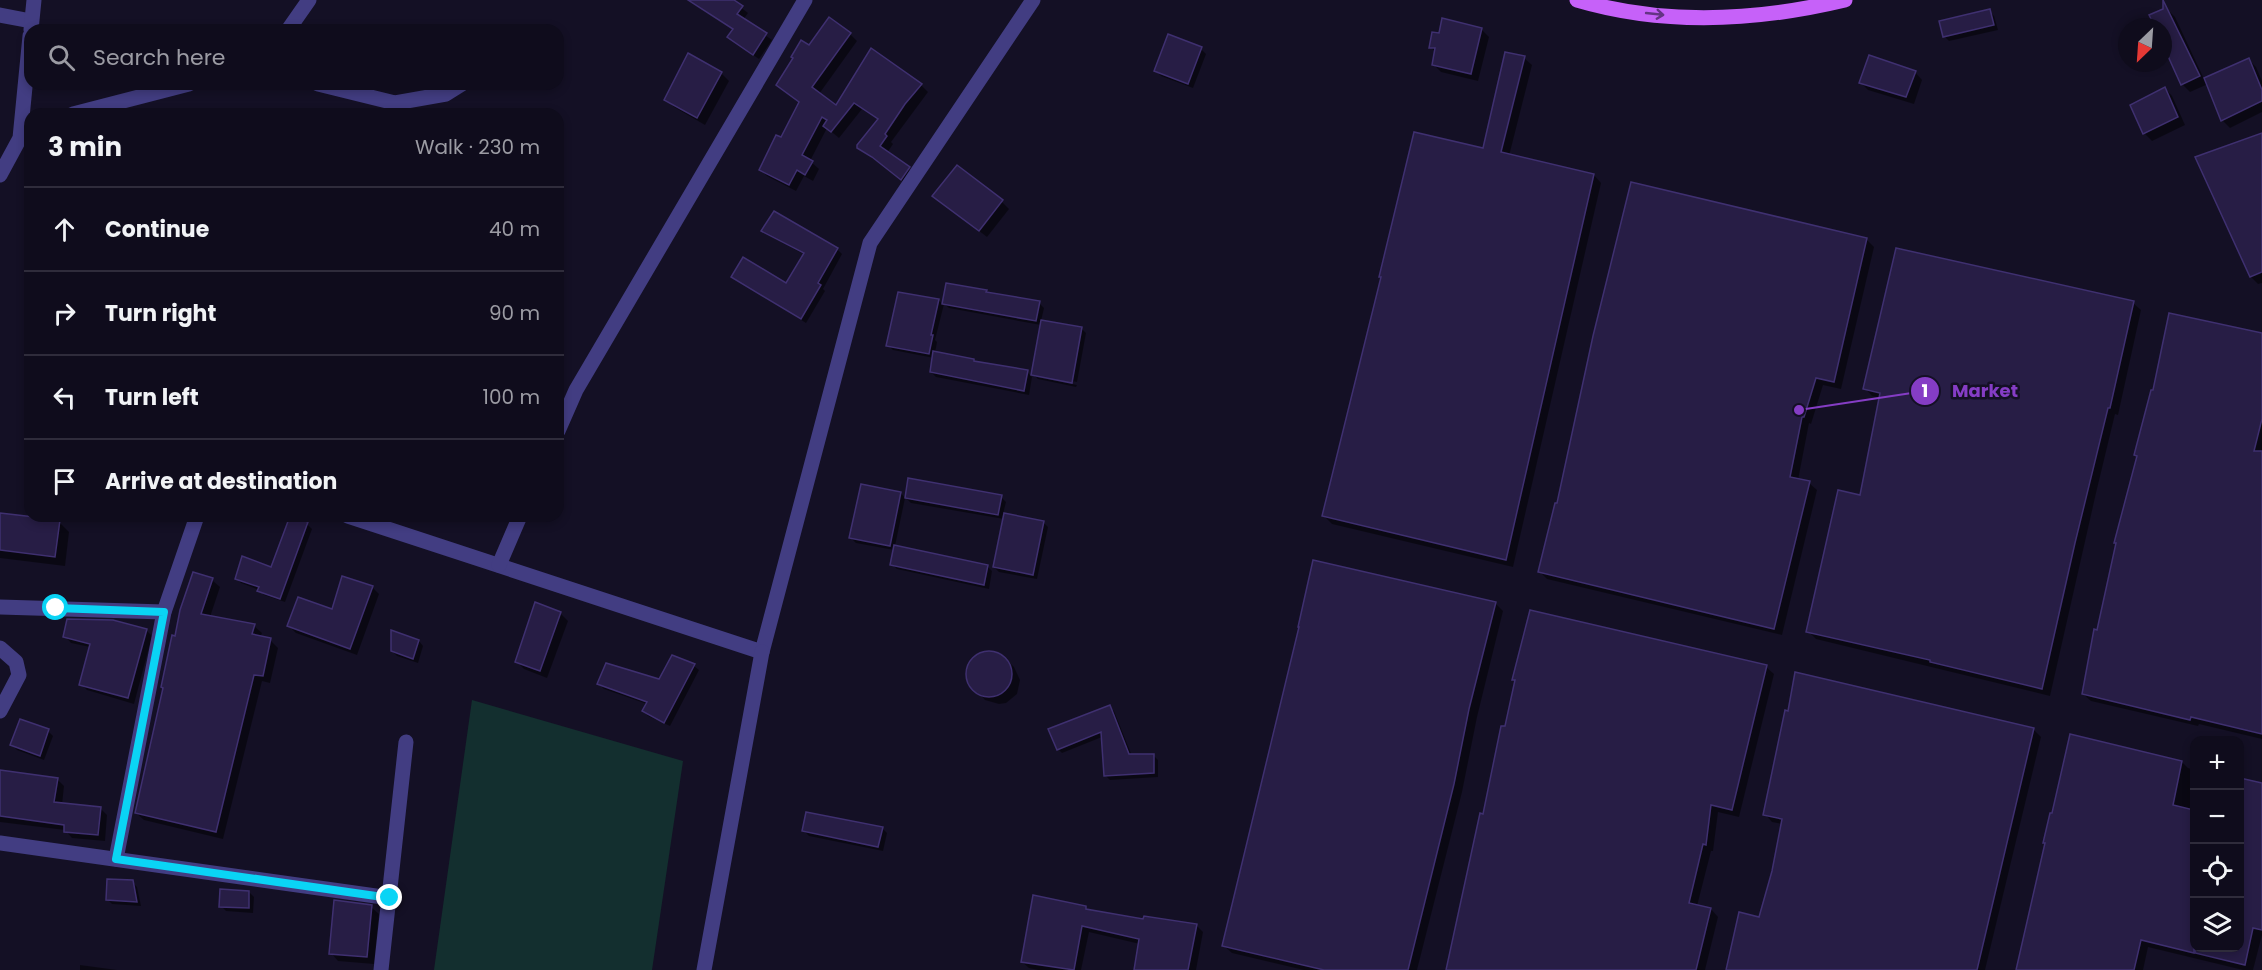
<!DOCTYPE html>
<meta charset="utf-8">
<style>
body{margin:0;font-family:Poppins,sans-serif;background:#1d1a29;color:#f1f3f6}
.controls{position:absolute;right:18px;bottom:18px;display:grid;overflow:hidden;border-radius:12px;box-shadow:0 3px 9px #0003}
.controls button{width:54px;height:54px;display:grid;place-items:center;padding:0;border:0;border-bottom:2px solid #2f2c3b;background:#0f0c1c;color:#f1f3f6;font:30px sans-serif}
.compass{position:absolute;left:2118px;top:18px;width:54px;height:54px;border-radius:50%;background:#0f0c1c;box-shadow:0 3px 9px #0003;rotate:205deg}
.stop{position:absolute;width:18px;height:18px;margin:-14px;border:4px solid #0ad4f5;border-radius:50%;background:#fff}
.stop.end{background:#0ad4f5;border-color:#fff;box-shadow:0 2px 6px #0008}
.list{margin:0;padding:0;list-style:none}
h2{display:flex;justify-content:space-between;align-items:center;height:78px;margin:0;padding:0 24px;font-size:26px}
h2 small{font-size:20px;font-weight:400;color:#9b9ba3}
.list li{display:grid;grid-template-columns:39px 1fr auto;gap:18px;align-items:center;box-sizing:border-box;height:84px;padding:0 24px;border-top:2px solid #2f2c3b}
.list b{display:block;font-size:22px;white-space:nowrap}
.list em{font-size:20px;font-style:normal;color:#9b9ba3}
.icon{flex:none;width:33px;height:33px;fill:none;stroke:currentColor;stroke-width:2;stroke-linecap:round;stroke-linejoin:round}
.map{position:relative;flex:none;width:2262px;height:970px;overflow:hidden}
.search{position:absolute;background:#0f0c1c;box-shadow:0 3px 9px #0003;left:24px;top:24px;width:540px;height:66px;display:flex;align-items:center;gap:15px;box-sizing:border-box;padding:0 21px;border-radius:18px;color:#9b9ba3;font-size:22px}
.panel{position:absolute;background:#0f0c1c;box-shadow:0 3px 9px #0003;left:24px;top:108px;width:540px;height:414px;border-radius:18px}
.map>svg:first-child{display:block}
.green{fill:#132f2f}
.shadow{fill:#0007}
.building{fill:#271d45;stroke:#3f3070;stroke-width:1.5}
.lines{fill:none;stroke-linecap:round;stroke-linejoin:round}
.minor{stroke:#423d82;stroke-width:15}
.major{stroke:#c661f9;stroke-width:15}
.oneway{stroke:#643484}
.route{stroke:#0ad4f5;stroke-width:8}
.leader{fill:none;stroke:#853dc5;stroke-width:2}
.callout-dot{fill:#853dc5;stroke:#141025;stroke-width:2}
.mark-label{font-size:18px;text-anchor:middle;font-weight:bold;fill:#fff}
.callout-label{font-size:18px;text-anchor:middle;font-weight:bold;fill:#853dc5;stroke:#141025;stroke-width:5;stroke-linejoin:round;paint-order:stroke}
</style>
<div class="map">
<svg width="2262" height="970" viewBox="0 0 2262 970">
<rect width="100%" height="100%" fill="#141025"/>
<polygon class="green" points="472,700 683,761 652,970 434,970"/>
<g class="shadow">
<polygon points="687,0 731,0 748,13 743,20 772,40 759,59 735,43 734,30"/>
<polygon points="2167,9 2175,17 2204,79 2249,60 2256,67 2262,81 2262,112 2230,128 2222,120 2208,84 2190,92 2182,84 2163,41 2163,27 2157,27 2151,16"/>
<polygon points="1989,11 1994,16 1998,30 1949,41 1944,36"/>
<polygon points="1481,29 1489,37 1478,81 1441,72 1433,64 1435,52 1431,47"/>
<polygon points="850,34 857,41 819,94 836,107 921,85 928,92 891,142 893,144 887,153 916,175 908,185 859,147 879,120 862,109 839,138 827,128 810,161 819,169 813,181 804,176 796,191 767,176 760,169 782,139 800,103 778,85 809,48"/>
<polygon points="1201,49 1206,54 1193,88 1161,76 1156,71"/>
<polygon points="1524,58 1532,65 1509,156 1594,175 1601,183 1513,567 1332,524 1324,516"/>
<polygon points="1915,72 1922,80 1914,104 1868,90 1861,83"/>
<polygon points="721,73 729,81 705,125 674,107 666,99"/>
<polygon points="2165,88 2172,96 2185,125 2152,141 2144,133"/>
<polygon points="2262,135 2262,283 2258,284 2251,277"/>
<polygon points="934,196 1002,202 1009,209 987,237"/>
<polygon points="763,230 837,249 842,254 823,289 825,291 806,323 733,277 786,285 805,255 768,235"/>
<polygon points="1866,239 1874,247 1841,389 1823,385 1811,424 1809,423 1798,480 1809,483 1817,490 1782,635 1547,579 1539,571"/>
<polygon points="947,284 1039,303 1044,308 1041,321 1081,328 1086,333 1077,382 1036,374 1036,377 1077,385 1076,387 1038,379 1033,374 1041,325 949,308 944,304 935,340 937,342 935,353 974,360 977,363 1027,372 1032,377 1029,395 936,377 931,372 934,358 893,350 888,345 939,300 943,305"/>
<polygon points="2133,303 2141,310 2118,415 2115,414 2096,493 2050,696 1816,639 1808,631 1861,497 1881,398 1872,396 1865,388"/>
<polygon points="2262,334 2262,739 2199,724 2198,726 2091,701 2083,694 2098,632"/>
<polygon points="901,493 905,498 895,546 987,566 992,571 989,589 897,569 892,564 894,550 856,543 851,538"/>
<polygon points="1001,497 1006,502 1003,514 1043,522 1048,527 1037,579 999,572 994,567 1004,519 911,503 906,498"/>
<polygon points="0,515 59,522 69,532 65,566 0,558"/>
<polygon points="307,524 312,529 285,602 264,595 259,590 241,583 236,578 272,569"/>
<polygon points="212,580 220,587 210,617 254,626 262,633 260,638 270,640 278,648 270,683 262,681 223,839 144,820 136,813 176,638"/>
<polygon points="372,587 379,594 357,655 296,633 289,626 333,611"/>
<polygon points="1495,603 1503,611 1477,717 1462,792 1417,970 1304,970 1232,953 1224,946"/>
<polygon points="560,613 568,621 547,678 524,669 516,661"/>
<polygon points="146,630 152,636 134,704 87,690 81,684 90,647 71,643 65,636"/>
<polygon points="419,641 423,646 418,663 397,656 392,651"/>
<polygon points="986,652 993,652 1006,659 1014,667 1020,680 1017,694 1006,703 999,704 985,700 968,680 967,673 973,659"/>
<polygon points="694,666 699,670 670,726 648,716 644,711 647,704 604,689 599,684 660,681"/>
<polygon points="1766,667 1774,674 1739,817 1718,812 1713,851 1711,851 1697,906 1711,909 1718,917 1705,970 1447,970 1506,728 1516,681 1514,679"/>
<polygon points="1109,707 1114,711 1132,756 1153,755 1158,760 1158,777 1110,780 1105,775 1102,737 1062,753 1058,749"/>
<polygon points="2033,729 2041,737 1985,970 1727,970 1760,918 1773,871 1782,824 1772,822 1765,814"/>
<polygon points="48,731 53,736 44,760 17,750 12,745"/>
<polygon points="2182,762 2188,768 2194,770 2194,948 2240,948 2240,780 2262,785 2262,935 2253,970 2243,970 2148,947 2143,970 2017,970"/>
<polygon points="0,771 57,779 64,786 62,805 100,808 107,815 105,841 72,838 65,830 0,822"/>
<polygon points="882,828 887,833 883,851 809,836 804,831"/>
<polygon points="132,882 137,887 141,906 112,904 107,899"/>
<polygon points="249,892 254,897 253,913 226,911 221,906"/>
<polygon points="371,907 379,914 374,964 338,961 331,953"/>
<polygon points="1086,907 1089,911 1144,921 1196,925 1203,932 1196,970 1135,970 1140,944 1089,932 1081,970 1038,970 1029,968 1022,962"/>
<polygon points="80,965 117,970 80,970"/>
</g>
<g class="building">
<polygon points="688,0 734,0 743,6 737,14 767,33 753,55 727,37 733,29"/>
<polygon points="2163,0 2200,76 2181,85 2163,45 2163,27 2155,27 2149,15 2163,9"/>
<polygon points="1990,9 1994,25 1943,37 1939,21"/>
<polygon points="829,17 851,33 812,87 836,105 871,48 922,84 905,104 885,134 887,136 880,146 910,167 901,180 872,157 857,148 857,145 878,119 854,103 831,132 823,126 827,120 822,117 802,155 813,161 805,175 797,170 789,185 759,170 776,135 781,137 799,102 776,85 793,58 791,57 801,40 809,45"/>
<polygon points="1442,18 1482,28 1471,74 1432,65 1435,48 1429,48 1432,32 1439,33"/>
<polygon points="1168,34 1202,47 1188,84 1154,71"/>
<polygon points="1505,52 1525,56 1501,152 1594,174 1506,560 1322,516 1381,277 1379,277 1414,132 1483,148"/>
<polygon points="688,53 722,72 697,118 664,100"/>
<polygon points="1869,55 1916,71 1906,97 1859,83"/>
<polygon points="2249,58 2262,90 2262,101 2221,121 2204,78"/>
<polygon points="2165,87 2178,117 2143,134 2130,105"/>
<polygon points="2262,133 2262,272 2250,277 2195,157"/>
<polygon points="957,165 1003,200 979,231 932,196"/>
<polygon points="1631,182 1867,238 1834,382 1816,378 1804,417 1802,417 1790,477 1810,481 1774,629 1538,572 1555,503 1557,503 1593,336"/>
<polygon points="774,211 838,248 818,283 821,285 801,319 731,277 743,257 786,283 804,253 761,231"/>
<polygon points="1896,248 2134,301 2110,408 2108,408 2075,543 2042,689 1930,662 1930,660 1806,632 1838,490 1860,495 1880,393 1863,389"/>
<polygon points="946,283 987,290 986,292 1040,301 1036,321 942,304"/>
<polygon points="898,292 939,299 931,335 933,335 929,354 886,346"/>
<polygon points="2169,313 2262,333 2262,419 2254,451 2262,451 2262,734 2191,717 2190,720 2082,694 2094,629 2097,630 2116,543 2114,543 2137,456 2134,455 2151,390 2153,390"/>
<polygon points="1041,320 1082,327 1072,383 1031,375"/>
<polygon points="933,351 974,359 974,361 1028,370 1024,391 930,372"/>
<polygon points="908,478 1002,495 998,515 905,498"/>
<polygon points="861,484 901,492 890,546 849,538"/>
<polygon points="0,513 60,520 55,557 0,550"/>
<polygon points="1004,513 1044,521 1033,575 993,567"/>
<polygon points="290,516 308,522 280,599 257,591 259,587 235,579 242,556 271,567"/>
<polygon points="894,545 988,565 984,585 890,565"/>
<polygon points="1313,560 1496,602 1469,709 1454,784 1408,970 1324,970 1222,946 1299,627 1298,627"/>
<polygon points="193,572 213,578 201,614 255,624 252,634 271,638 263,676 254,675 216,832 135,813 163,688 161,687 172,635 175,636 180,610"/>
<polygon points="342,576 373,586 350,649 287,626 298,597 332,609"/>
<polygon points="535,602 561,612 540,671 515,662"/>
<polygon points="1530,610 1767,665 1732,810 1711,805 1706,845 1703,844 1689,903 1711,908 1696,970 1446,970 1480,813 1483,814 1501,726 1505,726 1515,680 1512,680"/>
<polygon points="67,619 113,620 147,629 128,698 79,685 90,644 63,637"/>
<polygon points="391,630 419,640 413,659 391,651"/>
<circle cx="989" cy="674" r="23"/>
<polygon points="672,655 695,664 664,723 642,711 647,702 597,684 606,663 659,679"/>
<polygon points="1795,672 2034,728 1977,970 1726,970 1739,912 1759,917 1772,871 1782,819 1763,815 1785,710 1788,711"/>
<polygon points="1110,705 1129,754 1154,754 1154,773 1104,776 1101,732 1057,750 1048,729"/>
<polygon points="20,719 49,729 40,756 10,745"/>
<polygon points="2070,734 2182,761 2173,805 2194,810 2194,953 2141,940 2134,970 2016,970 2045,843 2043,843 2050,813 2052,813"/>
<polygon points="0,770 58,778 54,802 101,807 98,835 64,832 64,825 0,816"/>
<polygon points="2240,778 2262,783 2262,930 2253,928 2245,965 2195,953 2195,948 2240,948"/>
<polygon points="806,812 883,827 878,847 802,831"/>
<polygon points="107,879 133,880 137,902 106,900"/>
<polygon points="220,889 249,891 249,908 219,907"/>
<polygon points="1033,895 1086,906 1086,909 1143,919 1144,916 1197,924 1188,970 1134,970 1139,939 1082,926 1074,970 1021,962"/>
<polygon points="334,900 372,905 367,957 329,954"/>
</g>
<g class="lines">
<g class="minor">
<polyline points="0,15 31,21"/>
<polyline points="31,30 34,0"/>
<polyline points="288,30 309,0"/>
<polyline points="318,84 395,103 446,94 462,84"/>
<polyline points="73,114 189,84"/>
<polyline points="0,175 20,138 30,36"/>
<polyline points="558,431 576,390 805,0"/>
<polyline points="348,516 762,652 870,243 1033,0"/>
<polyline points="499,565 520,516"/>
<polyline points="0,607 164,612"/>
<polyline points="0,648 16,662 19,675 0,711"/>
<polyline points="0,843 390,898"/>
<polyline points="116,859 164,612 197,516"/>
<polyline points="381,970 406,742"/>
<polyline points="704,970 762,652"/>
</g>
<path class="major" d="M1577,0C1665,26 1757,21 1845,0"/>
</g>
<defs><path id="oneway-shaft" d="M-6 0H5M1.5-3L5.5 0L1.5 3" fill="none" stroke-width="1.6" stroke-linecap="round" stroke-linejoin="round" transform="scale(1.5)"/></defs>
<use class="oneway" href="#oneway-shaft" transform="translate(1655 14) rotate(6)"/>
<g class="lines">
<polyline class="route" points="56,608 164,612 116,859 390,898"/>
</g>
<path class="leader" d="M1799 410L1925 391"/>
<g class="callout-dot">
<circle cx="1799" cy="410" r="6"/>
<circle cx="1925" cy="391" r="15"/>
</g>
<g class="mark-label">
<text x="1925" y="397">1</text>
</g>
<g class="callout-label">
<text x="1985" y="397">Market</text>
</g>
</svg>
<div class="controls">
<button>+</button>
<button>−</button>
<button><svg class="icon" aria-label="locate" viewBox="0 0 24 24"><circle cx="12" cy="12" r="6"/><path d="M12 2v4M12 18v4M2 12h4M18 12h4"/></svg></button>
<button><svg class="icon" aria-label="layers" viewBox="0 0 24 24"><path d="M12 4l9 5-9 5-9-5zM3 14l9 5 9-5"/></svg></button>
</div>
<svg class="compass" viewBox="-18 -18 36 36"><path d="M0-13l5 13h-10z" fill="#e53935"/><path d="M0 13l5-13h-10z" fill="#9b9ba3"/></svg>
<div class="stop" style="left:56px;top:608px"></div>
<div class="stop end" style="left:390px;top:898px"></div>
<div class="search"><svg class="icon" aria-label="search" viewBox="0 0 24 24"><circle cx="10" cy="10" r="6"/><path d="M15 15l6 6"/></svg>Search here</div>
<section class="panel">
<h2>3 min<small>Walk · 230 m</small></h2>
<ul class="list">
<li><svg class="icon" aria-label="ahead" viewBox="0 0 24 24"><path d="M12 20V5M6 11l6-6 6 6"/></svg><div><b>Continue</b></div><em>40 m</em></li>
<li><svg class="icon" aria-label="right" viewBox="0 0 24 24"><path d="M7 20v-9h11M14 6l5 5-5 5"/></svg><div><b>Turn right</b></div><em>90 m</em></li>
<li><svg class="icon" aria-label="left" viewBox="0 0 24 24"><path d="M17 20v-9H6M10 6l-5 5 5 5"/></svg><div><b>Turn left</b></div><em>100 m</em></li>
<li><svg class="icon" aria-label="arrive" viewBox="0 0 24 24"><path d="M6 21V4h12l-3 4 3 4H6"/></svg><div><b>Arrive at destination</b></div></li>
</ul>
</section>
</div>
